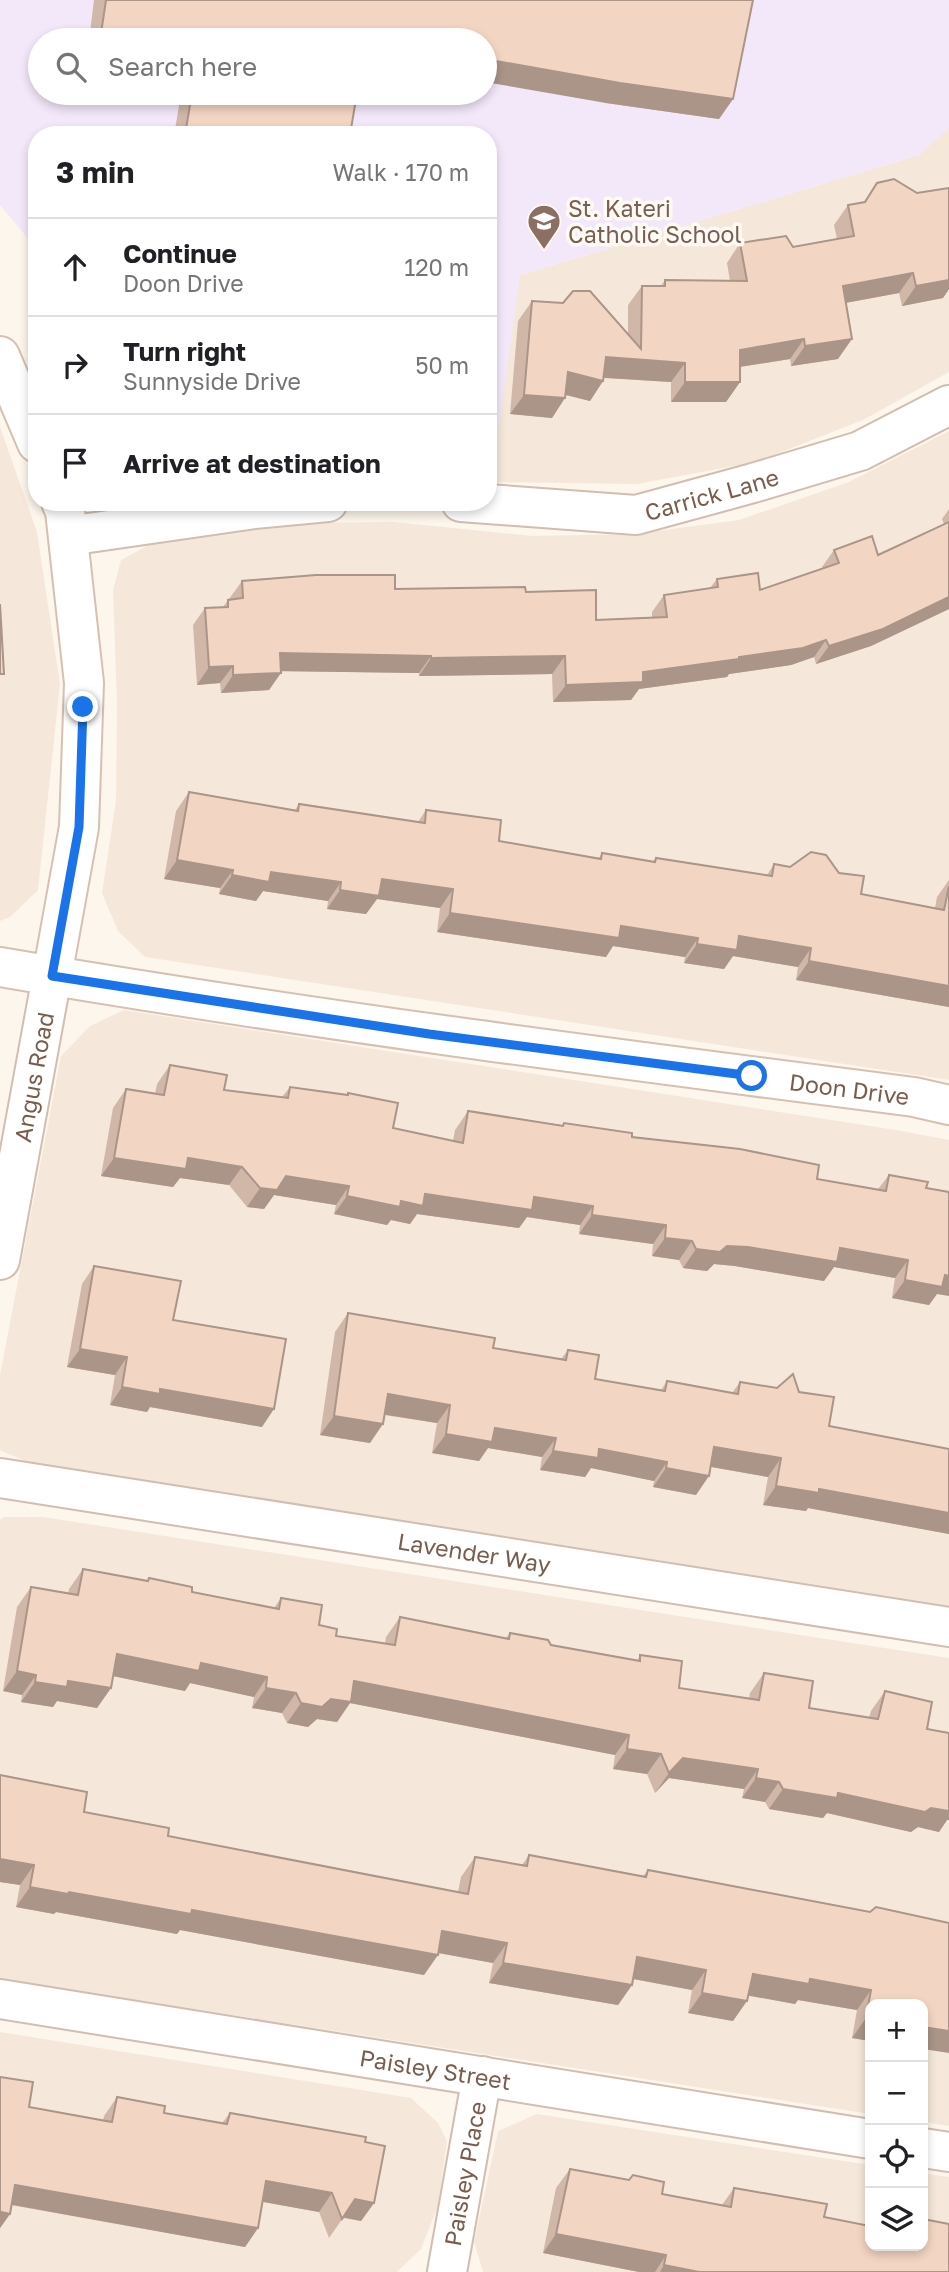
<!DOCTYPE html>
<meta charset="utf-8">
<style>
body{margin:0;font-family:"Golos Text",sans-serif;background:#f2f2f2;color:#202124}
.controls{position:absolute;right:21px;bottom:21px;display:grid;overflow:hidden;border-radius:14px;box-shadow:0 4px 10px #0003}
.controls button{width:63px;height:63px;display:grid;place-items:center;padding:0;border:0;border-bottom:2px solid #e0e0e0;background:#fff;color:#202124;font:35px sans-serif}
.stop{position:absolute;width:21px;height:21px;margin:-16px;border:5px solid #1a73e8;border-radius:50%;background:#fff}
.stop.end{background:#1a73e8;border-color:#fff;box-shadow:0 2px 7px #0008}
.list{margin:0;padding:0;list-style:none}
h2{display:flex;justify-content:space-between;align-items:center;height:91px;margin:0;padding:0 28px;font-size:30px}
h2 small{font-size:23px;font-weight:400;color:#757577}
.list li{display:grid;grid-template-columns:46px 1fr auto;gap:21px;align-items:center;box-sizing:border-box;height:98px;padding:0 28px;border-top:2px solid #e0e0e0}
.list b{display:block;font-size:26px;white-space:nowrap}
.list p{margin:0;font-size:23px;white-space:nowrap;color:#757577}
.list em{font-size:23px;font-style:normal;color:#757577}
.icon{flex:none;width:38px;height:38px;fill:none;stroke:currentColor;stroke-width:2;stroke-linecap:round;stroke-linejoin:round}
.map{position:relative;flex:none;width:949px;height:2272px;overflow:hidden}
.search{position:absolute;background:#fff;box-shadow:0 4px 10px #0003;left:28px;top:28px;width:469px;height:77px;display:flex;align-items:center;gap:18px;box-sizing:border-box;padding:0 24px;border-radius:38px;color:#757577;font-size:26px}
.panel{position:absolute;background:#fff;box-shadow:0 4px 10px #0003;left:28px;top:126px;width:469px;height:385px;border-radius:28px}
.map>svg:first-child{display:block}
.residential{fill:#f5e8da}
.education{fill:#f3e8fa;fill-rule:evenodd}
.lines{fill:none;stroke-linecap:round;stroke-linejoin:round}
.street-casing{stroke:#d1beb0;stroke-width:42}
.secondary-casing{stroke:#d6c0b0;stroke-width:42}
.street{stroke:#fff;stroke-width:38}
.secondary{stroke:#fff;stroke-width:38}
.wall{fill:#d1b7a8}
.shaded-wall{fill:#aa9588}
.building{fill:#f3d5c3;stroke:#aa9588;stroke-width:2}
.route{stroke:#1a73e8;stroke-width:9}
.labels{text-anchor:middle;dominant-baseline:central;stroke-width:7;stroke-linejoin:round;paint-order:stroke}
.education-label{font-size:23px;fill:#785e54;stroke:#fffaf3;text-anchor:start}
.street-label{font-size:23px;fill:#7a5c4d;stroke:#fffaf3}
</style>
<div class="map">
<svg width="949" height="2272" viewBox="0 0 949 2272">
<rect width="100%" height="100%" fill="#fdf6ec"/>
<g class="residential">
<polygon points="949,127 949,372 863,420 756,462 637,484 491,482 488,467 520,275 919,155"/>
<polygon points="0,427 37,532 60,684 38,890 10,917 0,921"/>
<polygon points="949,431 949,1080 145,957 118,931 102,893 116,801 117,703 113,590 121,560 156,541 297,523 394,522 532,536 635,534 739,520 849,482"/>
<polygon points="124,1010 896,1130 949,1140 949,1608 34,1465 0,1450 0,1375 61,1056 90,1026"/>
<polygon points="4,1517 43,1517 949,1658 949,2126 923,2122 923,2004 870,2004 870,2114 0,1979 0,1520"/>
<polygon points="0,2032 411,2098 438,2123 447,2141 438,2206 421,2249 397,2272 0,2272"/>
<polygon points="537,2114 870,2165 870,2246 923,2246 923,2173 949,2177 949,2272 483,2272 474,2242 498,2131"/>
</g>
<path class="education" d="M0,0H949V127L919,155L520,275L491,482H488V135H37V267L26,236L0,205ZM40,40H485V93H40Z"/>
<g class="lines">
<defs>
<g id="street">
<path id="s1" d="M461,502L636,515L753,483L860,451L949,405"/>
<polyline points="68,536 254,509 328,502"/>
<path id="s2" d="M0,1260L52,976"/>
<path id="s3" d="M0,1478L949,1627"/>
<path id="s4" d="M0,1999L870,2139"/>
<polyline points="923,2148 949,2152"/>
<path id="s5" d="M447,2272L482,2076"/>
</g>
<g id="secondary">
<polyline points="0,356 37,443"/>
<path id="s6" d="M0,967C304,1019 609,1058 914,1097L949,1105"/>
<polyline points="52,976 79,827 84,683 65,511 61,502"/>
</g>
</defs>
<use href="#street" class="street-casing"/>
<use href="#secondary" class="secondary-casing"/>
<use href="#street" class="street"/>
<use href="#secondary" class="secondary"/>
</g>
<g class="wall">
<polygon points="94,0 753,0 733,99 719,119 606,103 485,40 89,40"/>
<polygon points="146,93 357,93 350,135 174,135 180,100"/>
<polygon points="877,183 917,193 949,188 949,289 943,298 902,306 899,293 845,303 838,359 791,366 790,359 740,367 740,382 726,402 671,402 671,382 604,378 603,381 590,401 566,395 552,418 510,414 518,321 532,301 628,334 628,305 642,286 661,286 665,280 730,281 727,263 740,243 793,247 837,239 834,225 848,205 864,202"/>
<polygon points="949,509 949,609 871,646 816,664 814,657 791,665 729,674 727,677 639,689 631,700 553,702 552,674 419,676 419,673 281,671 269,690 221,693 220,683 197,685 193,625 205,608 223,607 228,600 229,599 242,581 395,589 526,592 596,620 652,617 652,612 664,595 710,588 717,579 760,590 823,569 822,567 834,550 878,555 944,524 942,519"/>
<polygon points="189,792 295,810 299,804 418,822 426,810 499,841 599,858 602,853 653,862 656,858 767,875 774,864 839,873 861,894 935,908 937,897 949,880 949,1007 796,980 798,967 733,956 724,969 684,963 685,957 613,946 606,957 437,932 440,908 377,899 366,914 327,909 328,901 263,891 256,901 219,894 220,888 164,879 176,811"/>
<polygon points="170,1065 224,1090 282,1097 290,1087 347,1095 348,1093 393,1128 453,1141 455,1130 468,1111 562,1125 564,1123 632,1137 817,1179 878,1189 889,1175 926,1188 937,1294 929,1305 892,1298 895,1278 834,1267 824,1281 735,1266 714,1264 707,1271 683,1268 679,1260 652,1256 653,1244 579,1234 580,1225 527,1217 519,1228 417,1214 410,1224 391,1220 387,1225 334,1214 336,1205 274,1195 264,1209 247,1207 229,1185 180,1178 173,1187 101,1176 113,1108 126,1089 155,1094 157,1084"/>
<polygon points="94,1266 173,1320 262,1427 150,1407 147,1412 110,1405 115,1375 67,1367 82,1284"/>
<polygon points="348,1313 493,1348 561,1359 568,1350 595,1379 661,1390 667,1381 732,1393 740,1382 799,1392 829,1426 949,1449 949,1534 808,1508 806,1511 763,1505 768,1477 710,1467 696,1495 653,1487 654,1481 591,1468 585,1477 540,1470 542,1457 488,1448 479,1461 432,1453 437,1423 384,1415 370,1443 320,1435 335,1332"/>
<polygon points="83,1569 147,1581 149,1578 192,1592 274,1608 281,1598 336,1636 385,1644 386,1637 400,1617 506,1638 510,1633 551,1645 637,1661 640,1655 679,1688 749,1699 750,1693 764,1673 809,1708 869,1718 871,1711 885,1691 927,1729 949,1733 949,1820 947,1820 939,1832 918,1827 911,1832 827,1813 823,1818 769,1809 765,1802 742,1798 744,1789 669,1778 655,1793 647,1774 613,1769 615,1755 350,1703 337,1722 317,1719 308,1727 287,1723 282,1713 252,1708 254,1697 190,1683 185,1691 113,1676 111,1688 97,1708 57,1701 53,1707 21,1702 22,1695 3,1691 17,1607 31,1587 68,1594 69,1589"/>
<polygon points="84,1812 168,1836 458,1892 461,1877 475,1857 522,1865 529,1855 643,1876 648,1870 870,1912 876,1907 870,2004 870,2041 852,2038 857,2010 798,2000 795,2004 749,1995 733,2021 688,2013 692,1990 633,1979 632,1985 618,2005 489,1983 493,1963 438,1953 424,1975 180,1930 177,1934 56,1912 54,1914 16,1907 20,1885 0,1882"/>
<polygon points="0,2077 29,2107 103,2121 104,2116 117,2097 164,2113 222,2123 230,2113 365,2142 374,2203 361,2221 343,2218 329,2238 319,2212 263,2202 258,2228 245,2247 11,2205 10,2214 0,2228"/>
<polygon points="570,2169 662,2194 722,2205 734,2188 824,2217 870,2246 949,2272 639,2272 543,2253 556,2188"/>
</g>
<g class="shaded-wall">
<polygon points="485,59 733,99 719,119 606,103 485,82"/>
<polygon points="146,93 185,93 180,100"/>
<polygon points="913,273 899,293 829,306 843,286"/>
<polygon points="949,280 949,289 943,298 902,306 916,286"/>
<polygon points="804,339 790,359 726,369 740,350"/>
<polygon points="852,339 838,359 791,366 805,346"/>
<polygon points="606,357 685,363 671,382 592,377"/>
<polygon points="568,372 603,381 590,401 554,392"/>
<polygon points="685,382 740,382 726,402 671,402"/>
<polygon points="524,395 565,398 552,418 510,414"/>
<polygon points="949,597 949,609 871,646 816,664 829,646"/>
<polygon points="826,640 814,657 791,665 729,674 727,677 639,689 631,700 553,702 566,685 739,657"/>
<polygon points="280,653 431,656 419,673 268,671"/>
<polygon points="565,656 552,674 419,676 431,658"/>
<polygon points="233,666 220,683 197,685 209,667"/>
<polygon points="281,673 269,690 221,693 233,675"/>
<polygon points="177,860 233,870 220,888 164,879"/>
<polygon points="271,872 341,882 328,901 263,891 256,901 219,894 232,875"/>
<polygon points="382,879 453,889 440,908 377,899 366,914 327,909 340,890"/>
<polygon points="450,913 621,926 698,938 685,957 613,946 606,957 437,932"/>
<polygon points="739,936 811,948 798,967 733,956 724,969 684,963 697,944"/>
<polygon points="809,961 949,986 949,1007 796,980"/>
<polygon points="114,1158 188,1158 242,1167 229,1185 180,1178 173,1187 101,1176"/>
<polygon points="286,1176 349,1186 336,1205 274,1195 264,1209 247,1207 260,1188"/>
<polygon points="425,1194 534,1197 593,1206 580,1225 527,1217 519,1228 417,1214 410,1224 391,1220 387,1225 334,1214 347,1196 401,1201"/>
<polygon points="592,1215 666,1225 653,1244 579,1234"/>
<polygon points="665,1238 692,1241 679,1260 652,1256"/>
<polygon points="727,1246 840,1248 908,1260 895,1278 834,1267 824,1281 735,1266 714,1264 707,1271 683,1268 696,1249"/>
<polygon points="945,1275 949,1276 949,1296 937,1294 929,1305 892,1298 905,1280"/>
<polygon points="80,1349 127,1357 115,1375 67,1367"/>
<polygon points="122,1387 160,1389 274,1409 262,1427 150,1407 147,1412 110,1405"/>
<polygon points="388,1394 450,1405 437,1423 375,1413"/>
<polygon points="334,1416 383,1424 370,1443 320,1435"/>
<polygon points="495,1428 556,1438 542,1457 488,1448 479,1461 432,1453 446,1434"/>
<polygon points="714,1447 781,1458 768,1477 701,1465"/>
<polygon points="599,1449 667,1462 654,1481 591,1468 585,1477 540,1470 553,1451"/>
<polygon points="666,1468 709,1476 696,1495 653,1487"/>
<polygon points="776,1486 819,1489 949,1513 949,1534 808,1508 806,1511 763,1505"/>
<polygon points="117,1654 201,1663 267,1677 254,1697 190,1683 185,1691 103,1674"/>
<polygon points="17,1671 36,1675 22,1695 3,1691"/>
<polygon points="68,1681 111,1688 97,1708 57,1701 53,1707 21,1702 35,1682"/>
<polygon points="354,1681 629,1735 615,1755 350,1703 337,1722 317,1719 308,1727 287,1723 301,1703 331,1699"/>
<polygon points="266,1688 296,1693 282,1713 252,1708"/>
<polygon points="627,1749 661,1754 647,1774 613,1769"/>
<polygon points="683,1758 758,1769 744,1789 669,1778 655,1793 669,1773"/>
<polygon points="756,1778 779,1782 765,1802 742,1798"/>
<polygon points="783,1789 838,1793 931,1808 949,1808 949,1820 947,1820 939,1832 918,1827 911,1832 827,1813 823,1818 769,1809"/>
<polygon points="0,1859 34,1865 20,1885 0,1882"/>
<polygon points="30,1887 192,1910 438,1955 424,1975 180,1930 177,1934 56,1912 54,1914 16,1907"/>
<polygon points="442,1931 507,1943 493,1963 428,1951"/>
<polygon points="637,1957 706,1970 692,1990 623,1977"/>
<polygon points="503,1963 632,1985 618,2005 489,1983"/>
<polygon points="753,1974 810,1979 871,1990 857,2010 798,2000 795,2004 739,1994"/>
<polygon points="702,1993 747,2001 733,2021 688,2013"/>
<polygon points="866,2018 870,2019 870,2041 852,2038"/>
<polygon points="923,2027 949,2031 949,2053 923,2049"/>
<polygon points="266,2181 332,2193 319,2212 253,2200"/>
<polygon points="15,2185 258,2228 245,2247 2,2203"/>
<polygon points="355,2199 374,2203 361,2221 342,2217"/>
<polygon points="1,2212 10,2214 0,2228 0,2214"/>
<polygon points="556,2234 666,2255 655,2272 639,2272 543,2253"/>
<polygon points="664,2265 699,2272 660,2272"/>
</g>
<g class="building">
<polygon points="106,0 753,0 733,99 620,83 485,59 485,40 380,40 367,38 366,40 100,40"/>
<polygon points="192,93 357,93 350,135 185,135"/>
<polygon points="894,179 917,193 949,188 949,280 916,286 913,273 843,286 852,339 805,346 804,339 740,350 740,382 685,382 685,363 606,357 603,381 568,372 565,398 524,395 532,301 563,303 573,291 590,291 641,349 642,286 665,286 665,280 747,281 740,243 786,236 793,247 854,236 848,205 865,202 877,183"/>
<polygon points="949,522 949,597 883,629 829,646 826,640 803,648 739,657 739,659 643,672 643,682 566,685 565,656 431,658 431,656 280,653 281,673 233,675 233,666 209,667 205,608 228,607 228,600 243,598 242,581 316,575 395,575 395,589 525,587 526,592 596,590 596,620 667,617 664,595 718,587 717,579 758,573 760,590 839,563 834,550 872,536 878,555"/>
<polygon points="0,604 4,674 0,674"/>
<polygon points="189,792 298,811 299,804 425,823 426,810 501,820 499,841 601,859 602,853 655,862 656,858 772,876 774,864 790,867 811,852 826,855 839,873 864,876 861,894 944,910 949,886 949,986 809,961 811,948 739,936 737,950 697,944 698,938 621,926 619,938 450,913 453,889 382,879 379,896 340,890 341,882 271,872 269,882 232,875 233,870 177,860"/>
<polygon points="170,1065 227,1075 224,1090 288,1098 290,1087 348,1095 348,1093 398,1103 393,1128 463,1143 468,1111 563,1126 564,1123 632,1133 632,1137 740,1149 819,1165 817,1179 886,1191 889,1175 928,1182 926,1188 949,1192 949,1276 945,1275 942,1287 905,1280 908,1260 840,1248 837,1262 748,1247 727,1246 720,1252 696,1249 692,1241 665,1238 666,1225 592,1215 593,1206 534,1197 532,1210 425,1194 423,1206 401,1201 400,1207 347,1196 349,1186 286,1176 277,1190 260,1188 242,1167 188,1158 186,1169 114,1158 126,1089 164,1095"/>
<polygon points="94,1266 181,1281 173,1320 286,1339 274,1409 160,1389 160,1394 122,1387 127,1357 80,1349"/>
<polygon points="348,1313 495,1338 493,1348 566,1360 568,1350 599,1355 595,1379 665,1391 667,1381 738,1394 740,1382 777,1388 793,1374 799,1392 834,1397 829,1426 949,1449 949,1513 819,1489 819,1493 776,1486 781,1458 714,1447 709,1476 666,1468 667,1462 599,1449 598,1458 553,1451 556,1438 495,1428 492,1442 446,1434 450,1405 388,1394 383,1424 334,1416"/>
<polygon points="83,1569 148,1581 149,1578 192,1587 192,1592 279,1609 281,1598 322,1605 319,1625 337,1629 336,1636 395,1645 400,1617 509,1639 510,1633 548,1640 551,1645 640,1661 640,1655 682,1661 679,1688 759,1700 764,1673 813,1681 809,1708 878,1719 885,1691 932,1702 927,1729 949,1733 949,1811 931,1808 925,1812 838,1793 837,1798 783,1789 779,1782 756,1778 758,1769 683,1758 669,1773 661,1754 627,1749 629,1735 354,1681 351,1702 331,1699 322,1707 301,1703 296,1693 266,1688 267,1677 201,1663 199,1671 117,1654 111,1688 68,1681 67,1687 35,1682 36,1675 17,1671 31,1587 78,1595"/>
<polygon points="0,1775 87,1792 84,1812 169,1828 168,1836 468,1894 475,1857 527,1866 529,1855 646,1877 648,1870 870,1912 876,1907 949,1923 949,2031 923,2027 923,2004 870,2004 870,2019 866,2018 871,1990 810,1979 809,1984 753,1974 747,2001 702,1993 706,1970 637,1957 632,1985 503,1963 507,1943 442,1931 438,1955 192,1910 191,1914 69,1892 68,1894 30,1887 34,1865 0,1859"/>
<polygon points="0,2077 33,2082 29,2107 112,2122 117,2097 165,2106 164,2113 227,2124 230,2113 366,2137 365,2142 385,2146 374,2203 355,2199 342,2219 332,2193 266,2181 258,2228 15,2185 10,2214 1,2212 0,2219"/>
<polygon points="570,2169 629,2180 633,2175 664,2182 662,2194 731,2207 734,2188 827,2204 824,2217 870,2226 870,2246 923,2246 923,2219 949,2224 949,2272 699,2272 664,2265 666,2255 556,2234"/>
</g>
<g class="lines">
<polyline class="route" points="83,707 79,827 52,976 429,1034 752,1076"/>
</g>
<defs>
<symbol id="school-pin" viewBox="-11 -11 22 30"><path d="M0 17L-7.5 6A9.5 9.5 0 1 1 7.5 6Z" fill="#8d6e63" stroke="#fffaf3"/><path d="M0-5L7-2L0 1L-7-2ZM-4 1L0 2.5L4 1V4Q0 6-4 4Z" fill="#fff"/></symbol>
</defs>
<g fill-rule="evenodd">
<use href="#school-pin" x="525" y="202" width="38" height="52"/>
</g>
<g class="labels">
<g class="education-label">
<text x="568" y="208">St. Kateri<tspan x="568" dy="26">Catholic School</tspan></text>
</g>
<g class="street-label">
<text stroke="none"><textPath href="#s1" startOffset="254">Carrick Lane</textPath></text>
<text stroke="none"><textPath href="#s2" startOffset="186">Angus Road</textPath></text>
<text stroke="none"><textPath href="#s6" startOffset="858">Doon Drive</textPath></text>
<text stroke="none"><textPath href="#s3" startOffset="480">Lavender Way</textPath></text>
<text stroke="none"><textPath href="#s4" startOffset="441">Paisley Street</textPath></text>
<text stroke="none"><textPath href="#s5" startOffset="100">Paisley Place</textPath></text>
</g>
</g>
</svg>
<div class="controls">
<button>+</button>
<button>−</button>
<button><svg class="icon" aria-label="locate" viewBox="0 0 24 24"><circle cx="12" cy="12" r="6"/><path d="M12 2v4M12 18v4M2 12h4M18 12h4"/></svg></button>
<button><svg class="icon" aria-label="layers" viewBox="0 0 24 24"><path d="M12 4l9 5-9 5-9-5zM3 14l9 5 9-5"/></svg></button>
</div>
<div class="stop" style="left:752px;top:1076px"></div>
<div class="stop end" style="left:83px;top:707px"></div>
<div class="search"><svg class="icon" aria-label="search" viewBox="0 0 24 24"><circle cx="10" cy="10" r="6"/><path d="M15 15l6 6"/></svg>Search here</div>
<section class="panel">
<h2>3 min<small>Walk · 170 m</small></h2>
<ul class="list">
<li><svg class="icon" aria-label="ahead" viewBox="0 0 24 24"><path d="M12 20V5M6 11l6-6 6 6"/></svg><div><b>Continue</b><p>Doon Drive</p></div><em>120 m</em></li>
<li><svg class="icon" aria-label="right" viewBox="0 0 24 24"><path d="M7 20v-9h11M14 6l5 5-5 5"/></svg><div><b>Turn right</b><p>Sunnyside Drive</p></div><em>50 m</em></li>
<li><svg class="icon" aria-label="arrive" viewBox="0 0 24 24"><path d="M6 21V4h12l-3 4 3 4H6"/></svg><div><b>Arrive at destination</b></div></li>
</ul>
</section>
</div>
